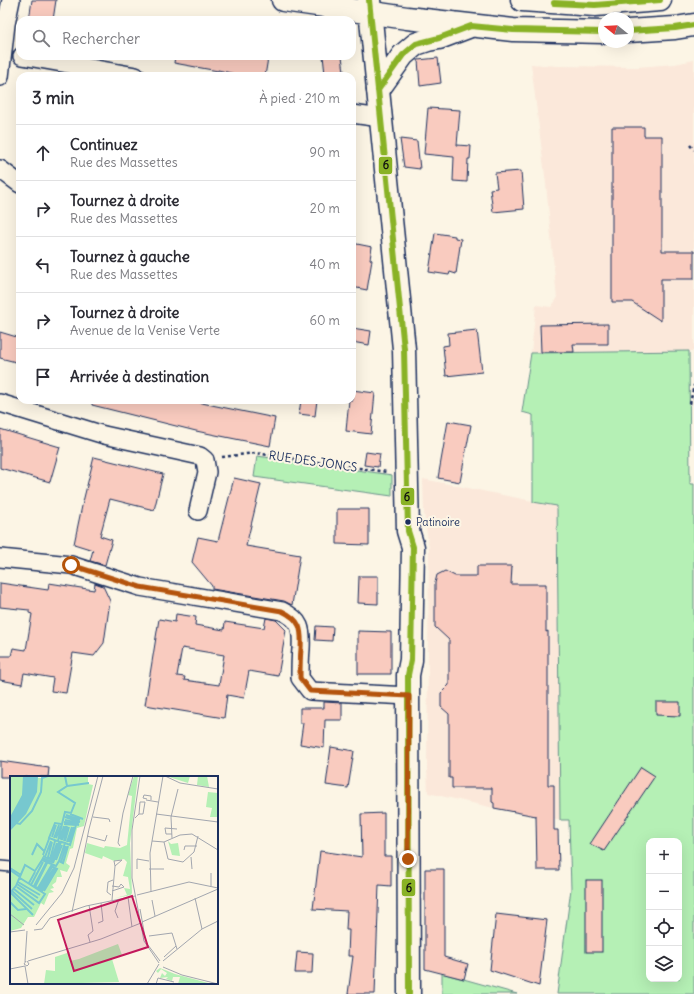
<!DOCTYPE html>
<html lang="fr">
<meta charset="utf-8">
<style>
body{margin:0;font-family:Delius,sans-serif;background:#f7f7f7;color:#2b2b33}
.controls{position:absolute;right:12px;bottom:12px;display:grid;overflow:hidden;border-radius:8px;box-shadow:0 4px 16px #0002}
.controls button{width:36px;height:36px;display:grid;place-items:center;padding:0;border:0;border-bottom:1px solid #e1e1e2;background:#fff;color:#2b2b33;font:20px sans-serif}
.compass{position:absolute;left:598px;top:12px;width:36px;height:36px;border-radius:50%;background:#fff;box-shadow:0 4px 16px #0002;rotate:288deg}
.stop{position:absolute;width:12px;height:12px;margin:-9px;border:3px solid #b45309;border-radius:50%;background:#fff}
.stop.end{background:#b45309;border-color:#fff;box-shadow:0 1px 4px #0008}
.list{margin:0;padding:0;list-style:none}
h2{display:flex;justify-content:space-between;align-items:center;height:52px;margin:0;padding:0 16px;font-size:17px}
h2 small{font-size:13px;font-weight:400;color:#7c7c81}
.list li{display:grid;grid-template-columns:26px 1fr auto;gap:12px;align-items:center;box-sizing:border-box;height:56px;padding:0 16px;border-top:1px solid #e1e1e2}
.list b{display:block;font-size:15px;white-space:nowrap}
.list p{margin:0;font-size:13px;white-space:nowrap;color:#7c7c81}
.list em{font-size:13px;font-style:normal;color:#7c7c81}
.icon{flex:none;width:22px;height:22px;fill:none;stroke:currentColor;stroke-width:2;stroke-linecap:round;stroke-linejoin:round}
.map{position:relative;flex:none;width:694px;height:994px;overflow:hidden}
.search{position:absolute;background:#fff;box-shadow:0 4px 16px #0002;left:16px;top:16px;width:340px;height:44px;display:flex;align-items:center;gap:10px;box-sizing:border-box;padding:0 14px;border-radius:12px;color:#7c7c81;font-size:15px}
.panel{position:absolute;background:#fff;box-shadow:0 4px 16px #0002;left:16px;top:72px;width:340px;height:332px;border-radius:12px}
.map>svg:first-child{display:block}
.built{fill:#fbe8da}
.green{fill:#b5f0b5;stroke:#68908a;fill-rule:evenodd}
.building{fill:#f9cbbf;stroke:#1b2f5e;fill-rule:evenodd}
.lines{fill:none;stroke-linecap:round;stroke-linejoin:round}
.service-casing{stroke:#1b2f5e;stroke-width:12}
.minor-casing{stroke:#1b2f5e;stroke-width:20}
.secondary-casing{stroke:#1b2f5e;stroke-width:25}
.path{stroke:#1b2f5e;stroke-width:2.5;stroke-dasharray:3 3;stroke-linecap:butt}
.service{stroke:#fcf5e5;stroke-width:9}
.minor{stroke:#fcf5e5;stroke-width:17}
.secondary{stroke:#fcf5e5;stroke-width:22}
.bus-1-casing{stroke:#fcf5e5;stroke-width:9}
.bus-1{stroke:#89b225;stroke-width:6}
.route{stroke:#b45309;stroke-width:5}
.bus-dot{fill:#1b2f5e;stroke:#fcf5e5;stroke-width:1.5}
.labels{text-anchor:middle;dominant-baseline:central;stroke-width:4;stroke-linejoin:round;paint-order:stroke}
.bus-label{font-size:11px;fill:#1b2f5e;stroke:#fcf5e5;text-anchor:start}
.street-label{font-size:12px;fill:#1b2f5e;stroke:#fcf5e5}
.inset-river{fill:none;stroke:#77c8cf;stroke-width:2}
.inset-road{fill:none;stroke:#a2a6af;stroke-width:1}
.view{fill:#c2185b;fill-opacity:0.15;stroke:#c2185b;stroke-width:2}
.inset-edge{fill:none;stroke:#1b2f5e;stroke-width:2}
.line-badge{stroke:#fcf5e5;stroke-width:1.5}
.pale-badge-label{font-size:11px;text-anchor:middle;font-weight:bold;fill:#111}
</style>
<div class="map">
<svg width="694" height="994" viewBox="0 0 694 994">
<rect width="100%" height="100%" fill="#fcf5e5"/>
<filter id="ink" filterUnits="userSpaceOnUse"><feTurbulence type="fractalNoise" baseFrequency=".025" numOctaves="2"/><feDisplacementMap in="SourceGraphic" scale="8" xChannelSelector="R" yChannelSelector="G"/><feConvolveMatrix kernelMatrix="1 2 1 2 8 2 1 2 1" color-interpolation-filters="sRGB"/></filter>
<g filter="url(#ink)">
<g class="built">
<polygon points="694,60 694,351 531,353 536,305 551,307 557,299 546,184 531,64 557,66 637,67 675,64"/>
<polygon points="423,479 557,506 560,820 494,808 428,793 427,768 429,548 424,513"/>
</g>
<g class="green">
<path d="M689,351L690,484H694V994H557L571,889L569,820H560L557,506L533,502V415L522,412L531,353ZM649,841H679V979H649Z"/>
<polygon points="257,456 392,475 392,496 254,477"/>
<polygon points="442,973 517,994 442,994"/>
</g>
<g class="building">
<polygon points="32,0 56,0 53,20 29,20"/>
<polygon points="175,56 255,56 268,58 265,76 244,76 218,70 218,71 174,63"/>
<polygon points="323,56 342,56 344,72 325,74"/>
<polygon points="438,58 441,83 420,86 418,60"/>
<polygon points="428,108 460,110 457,145 471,146 470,159 468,159 467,182 453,181 454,157 424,154"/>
<polygon points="612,127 644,127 644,136 662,136 662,251 694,251 694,279 661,279 661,321 632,302 612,302"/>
<polygon points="400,139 417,141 420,169 404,167"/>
<polygon points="521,171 524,209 493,212 490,189 497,188 495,173"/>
<polygon points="435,233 455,236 455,238 461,239 456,274 450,272 449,275 429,272"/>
<polygon points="352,243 372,247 370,259 372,260 367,290 352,287"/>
<polygon points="608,324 608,344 573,344 574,352 541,352 540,325"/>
<polygon points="352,328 371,331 369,345 352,342"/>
<polygon points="477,330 482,372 446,376 443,346 449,345 448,333"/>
<polygon points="0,332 20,338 20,363 0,358"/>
<polygon points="352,390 375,393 371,434 346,431 349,400 352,400"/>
<polygon points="92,400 187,400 275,418 270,446 196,431 92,405"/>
<polygon points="301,400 317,400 315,416 299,414"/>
<polygon points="448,421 471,425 460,482 438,478"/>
<polygon points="0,429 60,447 50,482 0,468"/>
<polygon points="366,452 380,454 378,467 364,465"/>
<polygon points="94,457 163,474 154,510 110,499 100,536 112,540 105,565 90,561 93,550 74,544 82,506"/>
<polygon points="234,478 261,484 246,546 300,555 292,605 284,601 212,589 212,586 192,562 198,537 218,541"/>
<polygon points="337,509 369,509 369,545 337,544"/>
<polygon points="477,566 512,566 511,584 546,584 546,632 548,631 548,785 554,785 554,830 558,830 559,870 537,870 536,816 494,808 494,803 492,802 492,788 452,788 452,778 449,778 449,714 441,707 441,693 449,685 449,640 435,627 435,583 437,575 445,571 455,576 477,576"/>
<polygon points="359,576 378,576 378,604 358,603"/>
<polygon points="0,583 48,590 49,583 94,590 95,583 103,586 110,601 104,643 94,656 73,653 66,693 51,691 53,678 24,673 22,684 0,680 0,656 11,656 13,648 26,650 32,614 29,613 29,610 0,607"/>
<path d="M176,614L196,617L195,625L224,630L225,622L264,628L266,618L276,620L286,630L278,676L249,671L244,698L227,695L224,718L145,705L159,619L175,622ZM182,648L224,655L219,685L184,680L185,677L177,676Z"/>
<polygon points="316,626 333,627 332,641 315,640"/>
<polygon points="358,631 391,632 391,674 358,674"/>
<polygon points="324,702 342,703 342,720 325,720 324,748 300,744 303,723 300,723 300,708 324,708"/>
<polygon points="656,702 680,702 680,716 656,715"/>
<polygon points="331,747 354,751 348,788 326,785"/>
<polygon points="0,761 49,768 48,777 0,777"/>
<polygon points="641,767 655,776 604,851 590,844"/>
<polygon points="384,813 384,856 391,856 391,886 379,885 375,994 348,994 353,956 348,956 349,930 346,930 347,911 313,909 320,851 362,857 361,814"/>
<polygon points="425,869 444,869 444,957 468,964 464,979 425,969"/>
<rect x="586" y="880" width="16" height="72"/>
<polygon points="496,914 547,920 539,986 490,970"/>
<polygon points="297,952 313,953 312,973 295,973"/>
</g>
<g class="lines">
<defs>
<polyline id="service" points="0,866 11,867"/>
<g id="minor">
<polyline points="22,56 136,76"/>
<polyline points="0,77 6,24 11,0"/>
<polyline points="352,114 381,118"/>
<polyline points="0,169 20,184"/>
<polyline points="0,403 104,435 200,456 205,460 207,472 198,511"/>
<path d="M0,558L71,565L140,587L282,611C301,620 302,629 301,649C300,659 300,668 300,678L310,691L409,696"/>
</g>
<g id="secondary">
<polyline points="283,0 407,18 513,30 604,32"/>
<polyline points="369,0 404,349 408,531 413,547 411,660 408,675 409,994"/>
<polyline points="522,0 595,5 660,0"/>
<polyline points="628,31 675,28 694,25"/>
<polyline points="378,90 403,55 416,44 428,40 439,38 468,27"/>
</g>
</defs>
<use href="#service" class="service-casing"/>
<use href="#minor" class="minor-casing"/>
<use href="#secondary" class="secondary-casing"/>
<g class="path">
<polyline points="690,145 694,150"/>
<polyline points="690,404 694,385"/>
<polyline points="222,457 255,453 387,472"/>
</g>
<use href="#service" class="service"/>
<use href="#minor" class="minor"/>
<use href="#secondary" class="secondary"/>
<defs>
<g id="bus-1">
<polyline points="369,0 404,349 408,531 413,547 411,660 408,675 409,994"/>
<polyline points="554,3 595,5 660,0"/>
<polyline points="628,31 675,28 694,25"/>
<polyline points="378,90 403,55 416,44 439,38 471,26 513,30 604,32"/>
</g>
</defs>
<use href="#bus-1" class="bus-1-casing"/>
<use href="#bus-1" class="bus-1"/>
</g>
</g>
<g class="lines" filter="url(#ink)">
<path class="route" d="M71,565L140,587L282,611C301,620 302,629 301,649C300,659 300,668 300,678L310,691L409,696L408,859"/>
</g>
<circle class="bus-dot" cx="408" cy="522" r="3.5"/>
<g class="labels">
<g class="bus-label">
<text x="416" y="522">Patinoire</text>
</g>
<g class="street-label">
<text transform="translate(313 461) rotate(8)">RUE DES JONCS</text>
</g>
</g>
<g transform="translate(10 776)">
<rect width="208" height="208" fill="#fcf5e5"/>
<path d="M0,0L31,2L34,0H78V8L83,9L74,50L67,52L63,72L60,73L56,87L60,90L57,96L50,94L52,101H47L46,106L42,109L44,112L40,113L44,116L39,117L34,129L31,127L24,141H18L11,152L0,155ZM124,0H128L120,67L122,117L121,119L105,122L117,119L114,112L120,113L118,101L113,100L117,86L114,83L104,85L93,80L92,83L75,77L77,67L94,72L95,70L110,72L117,69L122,20L118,19ZM156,0H180L178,7ZM188,0H197L199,11L187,9ZM198,16L208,17V41H200L202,32L196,31ZM158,65L161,68L168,67L170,80L162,79ZM108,168L112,179L102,183L109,206L34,208L36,194L45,195V181L60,176V185L69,183ZM150,192L165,198L202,208H168L170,201H163L162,205L156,203L158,201L150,202L152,197L155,200L157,197L151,193L148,197L146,195Z" fill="#b5f0b5"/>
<path d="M13,0H28L27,16L16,38L0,55V41L12,19Z" fill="#77c8cf"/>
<path class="inset-river" d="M57,10L79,7M60,38L73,43M56,39L70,44M55,41L70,46M55,44L69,47M54,46L69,49M6,47L10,48L22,35L31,16L32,2L38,0M54,48L66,49L60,69L55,67M42,61L46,49M44,62L49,49M46,62L51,50M50,63L54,50M51,64L56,50M52,64L57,50M47,65L39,62L45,47L51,48M54,65L58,51M55,65L59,51M57,66L62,51M59,66L64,51M22,79L27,68L34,75M33,79L39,63M33,80L40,83L45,65M35,81L41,65M38,81L42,66M32,82L42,86L49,66M46,84L52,69M41,85L47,67M49,85L51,86L56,70M51,86L53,87L58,70M43,87L51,66M0,92L11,99M0,94L10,101M8,106L30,119M19,107L25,96M7,108L28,122M21,109L33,86M24,110L36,87M7,111L29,127L35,118L10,102M25,111L37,87M26,111L31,114L45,93M28,112L41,90L47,93L32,115M29,112L42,91M4,113L24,129M30,113L44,92M2,115L22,133M34,115L47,93M0,117L6,110L15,89L25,95L32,84L46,90L49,85L55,67L48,65L52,48L55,36L61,37L65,27L48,16L57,10L55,0M1,117L23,139M0,126L8,134L16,133"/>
<path class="inset-road" d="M130,0L122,54V102L134,165L149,187M155,0L170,7L208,13M137,23L133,22L134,19L141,20V24M136,24L148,26M146,38L208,46M83,41L99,43L100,46M125,42L129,38H133L135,26H130L129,38M162,58H156L155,52L167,53M77,60L95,65L97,59M162,62L161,41L168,13M142,65L154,66L170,59L182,58L208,74M154,66L158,83L173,86L184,76L188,60M110,70L108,67L113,37L123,0M174,74L175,70H187M181,81L182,93M105,90L104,85L112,84M127,93V83L139,85M139,93H154M201,110V97M102,115L114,111L111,108L109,111L102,110M141,116L140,77L153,0M101,119L97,116L98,106L103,104M127,119L179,106L208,112M118,121L122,151M185,122L192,153M102,124L105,90L112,84M142,124L145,140M79,129L83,155L78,159L80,166M130,133L135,161M62,136L79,53L93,0M0,138L14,149M108,142L105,135L109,123M132,146L208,113M88,147L93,145L91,127M26,149L52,117L64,92L88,0M24,154L32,153L40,142L76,130L125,120M0,156L15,154M139,160L162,157L167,173M138,169L150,185M154,181L166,170M16,185L14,188L17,190L19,188L17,185M18,185L91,163L131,147M153,185L192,153L208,145M15,186L17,155M15,190L18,208M153,191L172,199L208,208M0,193L15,190M137,208L149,188M146,208L148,202L164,206"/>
<path class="view" d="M122,120L138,171L64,195L48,144Z"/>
<rect width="208" height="208" class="inset-edge"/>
</g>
<g class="line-badge">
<rect x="378" y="156" width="15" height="19" rx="4" fill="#89b225"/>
<rect x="400" y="487" width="15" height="19" rx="4" fill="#89b225"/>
<rect x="401" y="878" width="15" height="19" rx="4" fill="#89b225"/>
</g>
<g class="pale-badge-label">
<text x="386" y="169">6</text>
<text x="407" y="501">6</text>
<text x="409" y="892">6</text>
</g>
</svg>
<div class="controls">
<button>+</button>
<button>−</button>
<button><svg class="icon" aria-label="locate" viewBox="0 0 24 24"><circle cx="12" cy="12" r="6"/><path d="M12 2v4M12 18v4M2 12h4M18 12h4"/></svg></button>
<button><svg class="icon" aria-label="layers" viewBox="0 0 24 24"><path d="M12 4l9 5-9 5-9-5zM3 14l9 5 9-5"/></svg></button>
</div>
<svg class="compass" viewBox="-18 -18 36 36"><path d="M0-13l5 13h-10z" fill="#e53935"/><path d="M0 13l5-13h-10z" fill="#7c7c81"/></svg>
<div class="stop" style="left:71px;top:565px"></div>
<div class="stop end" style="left:408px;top:859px"></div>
<div class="search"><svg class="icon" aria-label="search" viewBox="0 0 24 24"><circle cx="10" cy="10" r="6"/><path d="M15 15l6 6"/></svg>Rechercher</div>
<section class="panel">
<h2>3 min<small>À pied · 210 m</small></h2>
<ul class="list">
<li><svg class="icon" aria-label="ahead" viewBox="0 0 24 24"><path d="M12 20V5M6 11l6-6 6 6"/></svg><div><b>Continuez</b><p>Rue des Massettes</p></div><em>90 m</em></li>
<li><svg class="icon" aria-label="right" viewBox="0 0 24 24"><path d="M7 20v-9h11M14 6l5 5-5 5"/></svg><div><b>Tournez à droite</b><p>Rue des Massettes</p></div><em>20 m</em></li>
<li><svg class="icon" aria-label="left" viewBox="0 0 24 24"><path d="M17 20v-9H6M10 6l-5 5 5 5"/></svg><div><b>Tournez à gauche</b><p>Rue des Massettes</p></div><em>40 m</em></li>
<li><svg class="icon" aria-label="right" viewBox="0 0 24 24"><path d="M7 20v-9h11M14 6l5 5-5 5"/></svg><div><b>Tournez à droite</b><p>Avenue de la Venise Verte</p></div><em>60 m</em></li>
<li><svg class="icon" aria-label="arrive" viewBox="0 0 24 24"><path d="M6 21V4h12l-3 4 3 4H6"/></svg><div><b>Arrivée à destination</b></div></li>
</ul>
</section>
</div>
